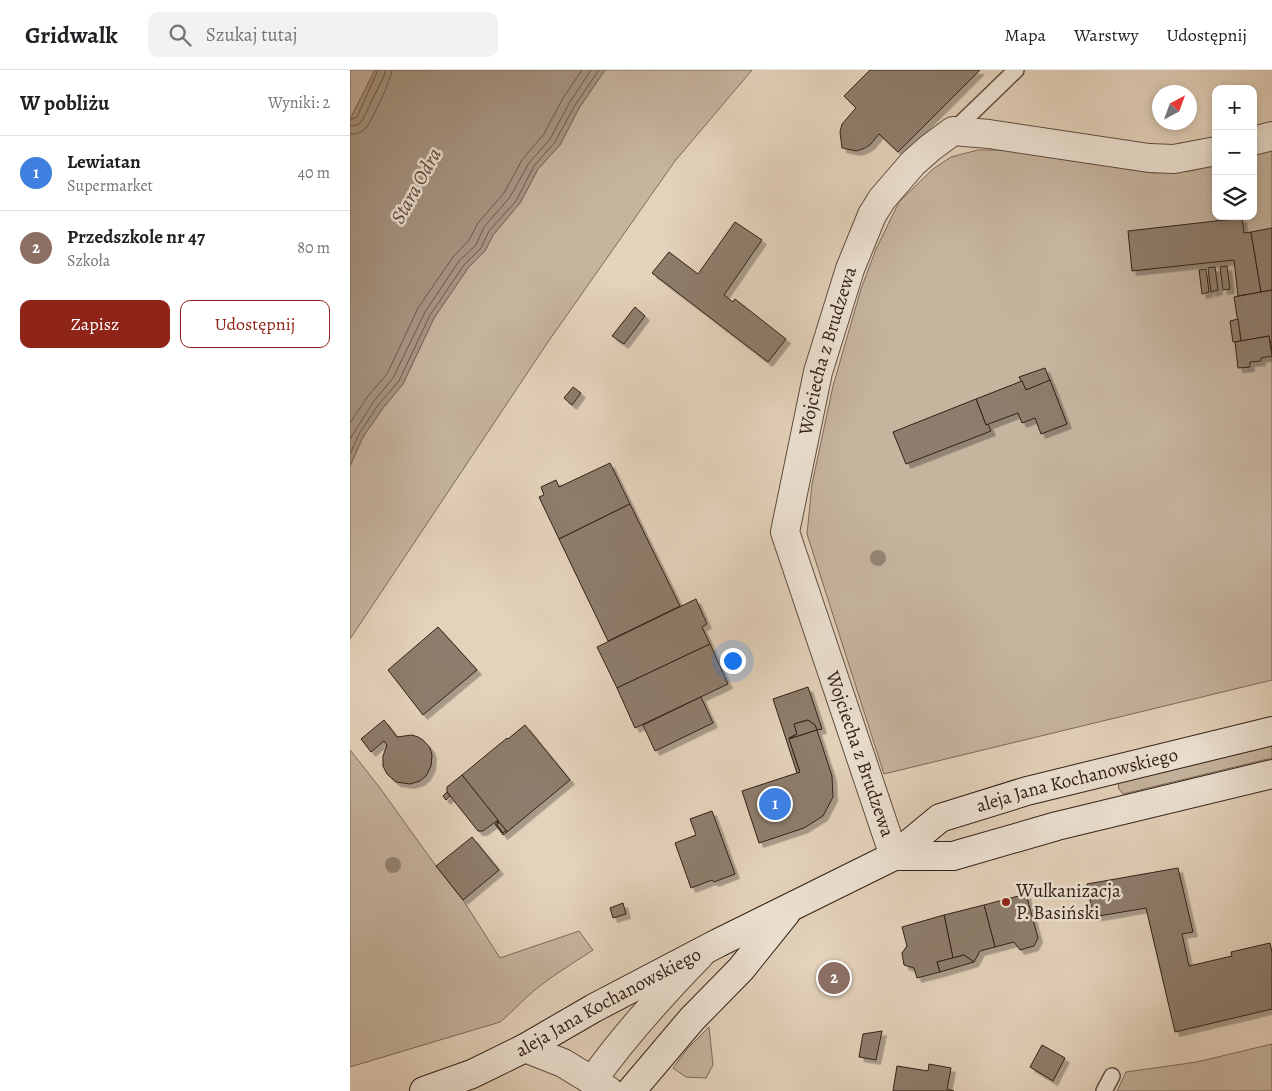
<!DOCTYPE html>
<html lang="pl">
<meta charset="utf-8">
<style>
body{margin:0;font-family:Alegreya,serif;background:#f2f2f2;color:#202124}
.controls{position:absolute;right:15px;top:15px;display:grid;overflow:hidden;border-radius:10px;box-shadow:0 2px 8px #0003}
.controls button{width:45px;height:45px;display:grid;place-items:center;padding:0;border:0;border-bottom:1px solid #e0e0e0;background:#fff;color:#202124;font:25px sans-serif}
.compass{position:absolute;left:802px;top:15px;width:45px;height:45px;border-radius:50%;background:#fff;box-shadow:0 2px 8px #0003;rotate:41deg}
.you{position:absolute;left:382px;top:590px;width:18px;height:18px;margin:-12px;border:4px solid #fff;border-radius:50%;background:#1a73e8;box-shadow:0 0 0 8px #1a73e833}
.badge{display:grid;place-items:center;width:32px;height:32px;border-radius:50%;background:#8f2418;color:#fff;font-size:16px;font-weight:700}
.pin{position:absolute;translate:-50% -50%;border:2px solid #fff;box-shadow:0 1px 5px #0006}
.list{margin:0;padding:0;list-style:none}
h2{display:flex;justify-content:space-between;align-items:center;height:65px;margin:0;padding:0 20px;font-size:21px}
h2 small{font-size:16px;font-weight:400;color:#757577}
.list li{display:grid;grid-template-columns:32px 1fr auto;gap:15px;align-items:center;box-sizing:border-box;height:75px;padding:0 20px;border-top:1px solid #e0e0e0}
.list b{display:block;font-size:19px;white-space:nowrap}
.list p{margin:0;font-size:16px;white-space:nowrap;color:#757577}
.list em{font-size:16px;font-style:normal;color:#757577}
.actions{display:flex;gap:10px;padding:15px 20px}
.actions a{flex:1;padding:11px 0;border:1px solid #8f2418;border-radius:10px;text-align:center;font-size:18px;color:#8f2418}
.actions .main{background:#8f2418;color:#fff}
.icon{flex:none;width:28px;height:28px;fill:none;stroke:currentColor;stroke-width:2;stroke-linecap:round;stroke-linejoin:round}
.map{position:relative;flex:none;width:922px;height:1021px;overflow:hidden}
header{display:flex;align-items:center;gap:30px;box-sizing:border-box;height:70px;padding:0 25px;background:#fff;border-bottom:1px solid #e0e0e0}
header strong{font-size:24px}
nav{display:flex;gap:28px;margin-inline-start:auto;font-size:18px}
.search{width:350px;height:45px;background:#f2f2f2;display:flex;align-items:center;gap:12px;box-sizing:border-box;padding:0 18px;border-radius:10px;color:#757577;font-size:19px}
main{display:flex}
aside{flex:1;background:#fff}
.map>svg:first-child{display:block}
.green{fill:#c6b49f;stroke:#7c6a5a}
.water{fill:#a79583;stroke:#786657}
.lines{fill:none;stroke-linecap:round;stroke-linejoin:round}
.shore{stroke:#6c5a4c;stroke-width:1}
.building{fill:#8e7d6c;stroke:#312016;filter:url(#shadow)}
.service-casing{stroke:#5e4c3f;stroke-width:18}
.minor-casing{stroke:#5e4c3f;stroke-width:30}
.tertiary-casing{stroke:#5e4c3f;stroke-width:30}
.secondary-casing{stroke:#312016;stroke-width:30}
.service{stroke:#ede2d3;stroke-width:15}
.minor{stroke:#ede2d3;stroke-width:28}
.tertiary{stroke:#ede2d3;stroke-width:28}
.secondary{stroke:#ede2d3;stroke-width:28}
.tree{fill:#968473}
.poi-dot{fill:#8f2418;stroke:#ede2d3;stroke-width:2}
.labels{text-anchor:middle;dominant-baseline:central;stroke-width:5;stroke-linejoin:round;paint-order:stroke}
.street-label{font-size:19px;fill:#312016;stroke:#ede2d3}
.poi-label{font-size:19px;fill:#312016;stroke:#ede2d3;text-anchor:start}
.water-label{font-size:20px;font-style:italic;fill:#5a493c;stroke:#ede2d3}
</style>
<header>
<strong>Gridwalk</strong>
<div class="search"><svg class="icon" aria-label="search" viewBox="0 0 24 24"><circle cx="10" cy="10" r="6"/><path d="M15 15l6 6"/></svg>Szukaj tutaj</div>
<nav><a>Mapa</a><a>Warstwy</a><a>Udostępnij</a></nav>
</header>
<main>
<aside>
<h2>W pobliżu<small>Wyniki: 2</small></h2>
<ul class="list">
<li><span class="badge" style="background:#3f7fe0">1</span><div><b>Lewiatan</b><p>Supermarket</p></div><em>40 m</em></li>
<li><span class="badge" style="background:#8d6e63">2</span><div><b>Przedszkole nr 47</b><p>Szkoła</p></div><em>80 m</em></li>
</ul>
<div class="actions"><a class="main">Zapisz</a><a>Udostępnij</a></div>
</aside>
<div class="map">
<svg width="922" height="1021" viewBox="0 0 922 1021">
<defs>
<filter id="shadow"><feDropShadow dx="4.5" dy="4.5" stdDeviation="0" flood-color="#0004"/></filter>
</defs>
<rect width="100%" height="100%" fill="#e4d2bb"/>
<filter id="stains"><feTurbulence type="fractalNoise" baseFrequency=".004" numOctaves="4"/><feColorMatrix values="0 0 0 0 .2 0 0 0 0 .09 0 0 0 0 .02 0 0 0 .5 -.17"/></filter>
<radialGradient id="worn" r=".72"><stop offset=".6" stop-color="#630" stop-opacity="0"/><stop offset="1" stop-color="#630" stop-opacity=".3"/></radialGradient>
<g class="green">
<polygon points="0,0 25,0 0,49"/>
<polygon points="255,0 402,0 325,91 198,272 0,569 0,396 13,367 33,338 53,314 84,248 118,198 135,181 143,165 170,133 188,99 210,75 229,38"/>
<polygon points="628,80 655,80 804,103 840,101 866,95 866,146 903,146 903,85 922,80 922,610 534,704 457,464 462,414 483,316 511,219 526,179 549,132 583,99 601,87"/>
<polygon points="922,676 922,688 773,724 769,719 768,713"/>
<path d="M0,680L30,718L86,796L113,830L150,888L229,861L243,880C222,894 198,908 179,925C169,934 161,943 150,952L0,997Z"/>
<polygon points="359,957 363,995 356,1008 336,1007 323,998 338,978"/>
<polygon points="922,974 922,1021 767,1021 776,1002 847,992"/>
</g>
<polygon class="water" points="25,0 255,0 229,38 210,75 188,99 170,133 143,165 135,181 118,198 84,248 53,314 33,338 13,367 0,396 0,49"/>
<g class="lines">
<g class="shore">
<polyline points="0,50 7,47 28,0"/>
<polyline points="0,56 7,55 12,51 34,6 35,0"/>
<path d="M0,64C6,64 11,63 15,59C21,53 42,8 42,0"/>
<polyline points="0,353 18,326 37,304 68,238 103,187 119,170 128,153 154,123 172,90 194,64 213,28 232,0"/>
<polyline points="0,369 24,331 43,308 75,242 109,191 126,175 134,157 160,127 179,93 200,69 220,32 241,0"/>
<polyline points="0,384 9,364 28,335 49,311 80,245 114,195 131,178 139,161 166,131 184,96 205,72 225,35 249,0"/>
</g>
</g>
<g class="building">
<polygon points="520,0 630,0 548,82 529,64 521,74 515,78 507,81 492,78 490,62 492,54 506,38 494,26"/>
<polygon points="892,148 894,163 901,162 911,222 888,226 884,190 782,201 778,161"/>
<polygon points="385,152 412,170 374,225 383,232 385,229 436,269 418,292 302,203 319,182 348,204"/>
<polygon points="922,158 922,220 911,222 901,162"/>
<polygon points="877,196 880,219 873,220 870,197"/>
<polygon points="865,197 868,220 861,222 858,198"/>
<polygon points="856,199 859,222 852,224 849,200"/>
<polygon points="922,220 922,282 919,266 891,271 884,227"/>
<polygon points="285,237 295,246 274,274 262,266"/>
<polygon points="888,249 891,271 883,272 880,251"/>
<polygon points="919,266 922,286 911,288 911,291 900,292 900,297 888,298 885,272"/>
<polygon points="695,298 700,311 676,320 669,307"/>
<polygon points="700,310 717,354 691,364 685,348 672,353 668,343 636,355 626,329 672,311 676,320"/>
<polygon points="223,317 231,323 222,335 214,328"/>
<polygon points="626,329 636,355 638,354 641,361 556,394 543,362"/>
<polygon points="260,393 280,434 209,469 189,427 194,425 191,417 206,410 209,417"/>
<polygon points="280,434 330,536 258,571 209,469"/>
<polygon points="346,529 357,554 352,557 360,574 267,618 247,577"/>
<polygon points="88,557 127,600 73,645 38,600"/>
<polygon points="360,574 378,614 285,658 267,618"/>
<polygon points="458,617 472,659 467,660 465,655 458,650 444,654 447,664 439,668 450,702 447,703 423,629"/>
<polygon points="351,627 363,653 305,681 293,655"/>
<polygon points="34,650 47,667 62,665 68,667 73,670 80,678 82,685 81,696 76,706 70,711 60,714 46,712 37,704 33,696 33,686 37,675 34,671 21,682 11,669"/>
<polygon points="458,650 465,655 467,660 439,669 447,664 444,654"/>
<polygon points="175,655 220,710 157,762 112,705 157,668 158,669"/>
<polygon points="467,660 482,706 483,727 473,746 454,758 409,773 392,721 450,702 439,669"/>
<polygon points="112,705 148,750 133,761 128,761 97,722 97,717"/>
<polygon points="97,722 100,726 96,730 93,726"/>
<polygon points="362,741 385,804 364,812 362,810 341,818 325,773 346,765 340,749"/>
<polygon points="148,751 147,755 153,763 156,760 157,762 153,765 145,754"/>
<polygon points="149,752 156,760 153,763 147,755"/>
<polygon points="122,767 149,800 113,830 86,796"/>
<polygon points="828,798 843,862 832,864 839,896 882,886 881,882 920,873 922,882 922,939 825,962 796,838 743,847 737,814"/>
<polygon points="676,824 688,868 684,876 670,880 664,872 645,877 634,835"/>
<polygon points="273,833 276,844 263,848 260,838"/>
<polygon points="634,835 645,877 630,881 624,892 614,885 603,888 594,845"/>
<polygon points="594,845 603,888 587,892 590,902 567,908 564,898 554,895 552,883 557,876 552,857"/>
<polygon points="614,885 624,892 590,902 587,892"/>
<polygon points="532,961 526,990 509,987 513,964"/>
<polygon points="692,975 715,988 703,1011 680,997"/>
<polygon points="579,994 601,998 597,1019 604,1021 543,1021 547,996 578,1001"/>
</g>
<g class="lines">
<defs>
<g id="service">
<polyline points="603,61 666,0"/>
<polyline points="754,1021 762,1006"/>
</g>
<g id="minor">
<polyline points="903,71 922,66"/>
<path id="s1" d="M544,786L435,462L468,302L500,199L522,145L532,129L563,93L580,78L603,61L639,64L799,88L824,89L866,81"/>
</g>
<g id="tertiary">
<polyline points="175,978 213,993 259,1021"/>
<path d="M242,1011C274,966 311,925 350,885"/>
</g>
<g id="secondary">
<polyline points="544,786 603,786 707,756 922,704"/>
<path id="s2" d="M74,1021L122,1004L175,978L244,938L368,873L544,786L590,748L677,721L922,661"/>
<polyline points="281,1021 342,949 391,899 436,843"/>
</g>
</defs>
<use href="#service" class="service-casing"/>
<use href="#minor" class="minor-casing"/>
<use href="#tertiary" class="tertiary-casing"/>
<use href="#secondary" class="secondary-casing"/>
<use href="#service" class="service"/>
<use href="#minor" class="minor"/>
<use href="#tertiary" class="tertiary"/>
<use href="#secondary" class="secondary"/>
</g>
<g class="tree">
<circle cx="528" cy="488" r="8"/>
<circle cx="43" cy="795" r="8"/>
</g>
<circle class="poi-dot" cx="656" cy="832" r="5"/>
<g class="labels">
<g class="street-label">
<text stroke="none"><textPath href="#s1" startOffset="528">Wojciecha z Brudzewa</textPath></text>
<text transform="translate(510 684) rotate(71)">Wojciecha z Brudzewa</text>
<text stroke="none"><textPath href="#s2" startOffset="728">aleja Jana Kochanowskiego</textPath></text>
<text stroke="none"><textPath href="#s2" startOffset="205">aleja Jana Kochanowskiego</textPath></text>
</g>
<g class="poi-label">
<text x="666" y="821">Wulkanizacja<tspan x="666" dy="22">P. Basiński</tspan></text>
</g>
<g class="water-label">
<text transform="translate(66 116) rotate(-61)">Stara Odra</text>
</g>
</g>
<rect width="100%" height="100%" filter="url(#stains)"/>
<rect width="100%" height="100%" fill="url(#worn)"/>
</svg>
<div class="controls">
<button>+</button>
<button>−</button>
<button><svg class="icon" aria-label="layers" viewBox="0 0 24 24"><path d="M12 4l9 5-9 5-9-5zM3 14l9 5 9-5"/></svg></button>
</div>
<svg class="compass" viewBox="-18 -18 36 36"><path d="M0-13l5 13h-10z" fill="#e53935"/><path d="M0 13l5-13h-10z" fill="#757577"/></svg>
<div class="you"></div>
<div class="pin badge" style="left:425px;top:734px;background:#3f7fe0">1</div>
<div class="pin badge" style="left:484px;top:908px;background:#8d6e63">2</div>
</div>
</main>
